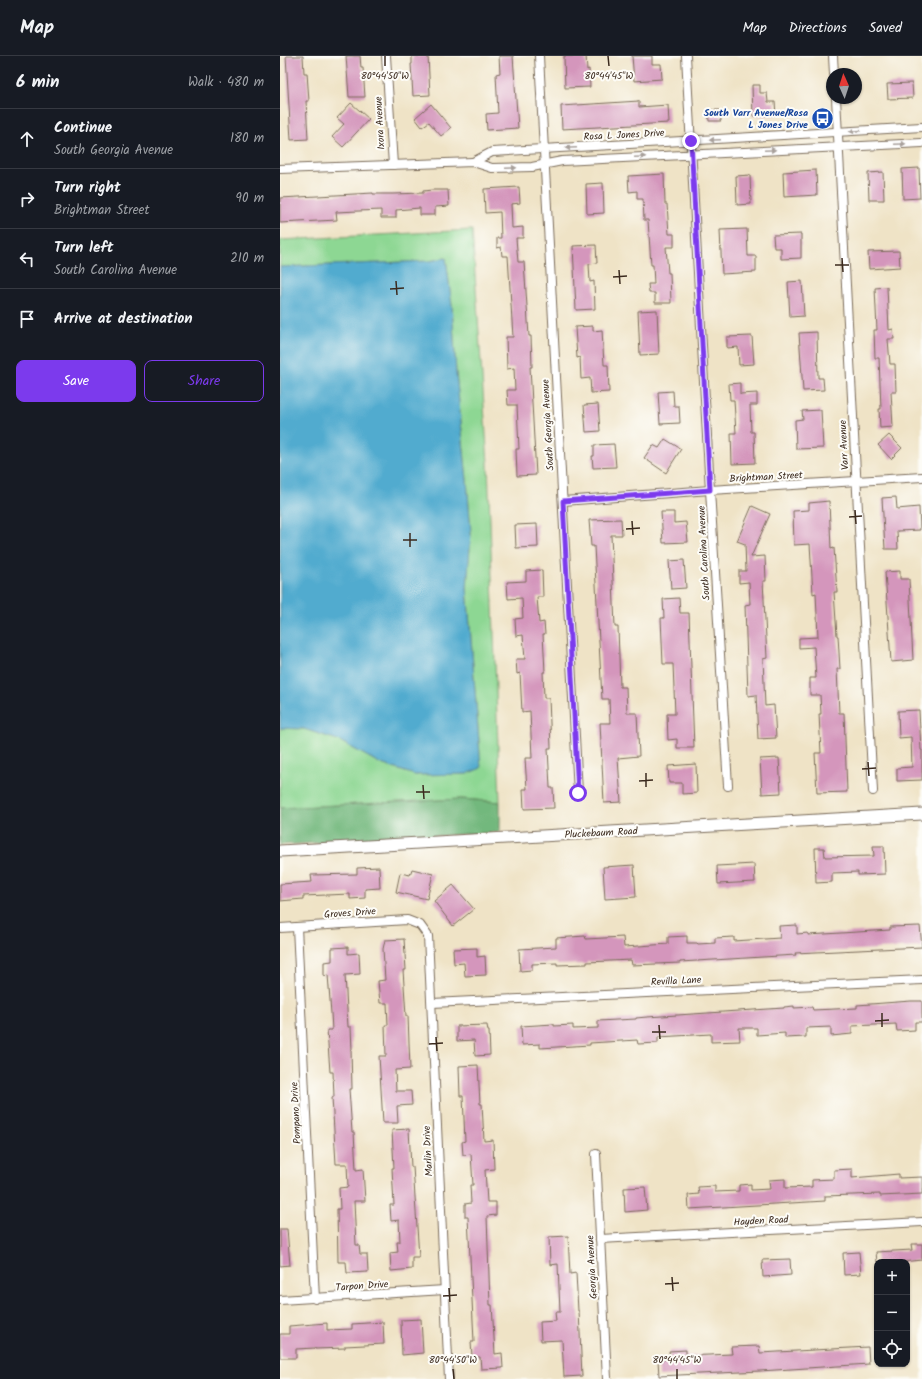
<!DOCTYPE html>
<meta charset="utf-8">
<style>
body{margin:0;font-family:Kalam,sans-serif;background:#242831;color:#f1f3f6}
.controls{position:absolute;right:12px;bottom:12px;display:grid;overflow:hidden;border-radius:8px;box-shadow:0 1px 3px #0004}
.controls button{width:36px;height:36px;display:grid;place-items:center;padding:0;border:0;border-bottom:1px solid #363941;background:#171b24;color:#f1f3f6;font:20px sans-serif}
.compass{position:absolute;left:546px;top:12px;width:36px;height:36px;border-radius:50%;background:#171b24;box-shadow:0 1px 3px #0004;rotate:357deg}
.stop{position:absolute;width:12px;height:12px;margin:-9px;border:3px solid #7c3aed;border-radius:50%;background:#fff}
.stop.end{background:#7c3aed;border-color:#fff;box-shadow:0 1px 4px #0008}
.list{margin:0;padding:0;list-style:none}
h2{display:flex;justify-content:space-between;align-items:center;height:52px;margin:0;padding:0 16px;font-size:17px}
h2 small{font-size:13px;font-weight:400;color:#9ea1a6}
.list li{display:grid;grid-template-columns:26px 1fr auto;gap:12px;align-items:center;box-sizing:border-box;height:60px;padding:0 16px;border-top:1px solid #363941}
.list b{display:block;font-size:15px;white-space:nowrap}
.list p{margin:0;font-size:13px;white-space:nowrap;color:#9ea1a6}
.list em{font-size:13px;font-style:normal;color:#9ea1a6}
.actions{display:flex;gap:8px;padding:12px 16px}
.actions a{flex:1;padding:9px 0;border:1px solid #7c3aed;border-radius:8px;text-align:center;font-size:14px;color:#7c3aed}
.actions .main{background:#7c3aed;color:#fff}
.icon{flex:none;width:22px;height:22px;fill:none;stroke:currentColor;stroke-width:2;stroke-linecap:round;stroke-linejoin:round}
.map{position:relative;flex:none;width:642px;height:1323px;overflow:hidden}
header{display:flex;align-items:center;gap:24px;box-sizing:border-box;height:56px;padding:0 20px;background:#171b24;border-bottom:1px solid #363941}
header strong{font-size:19px}
nav{display:flex;gap:22px;margin-inline-start:auto;font-size:14px}
main{display:flex}
aside{flex:1;background:#171b24}
.map>svg:first-child{display:block}
.green{fill:#8dd793;stroke:#648058}
.forest{fill:#72b87d;stroke:#56714e}
.water{fill:#51abcf;stroke:#466a76}
.building{fill:#d496bc}
.lines{fill:none;stroke-linecap:round;stroke-linejoin:round}
.minor-casing{stroke:#7a6b59;stroke-width:10}
.tertiary-casing{stroke:#7a6b59;stroke-width:13}
.minor{stroke:#fff;stroke-width:8}
.tertiary{stroke:#fff;stroke-width:11}
.oneway{fill:#a79f9a}
.route{stroke:#7c3aed;stroke-width:5}
.ticks{fill:none;stroke:#3b2a1e;stroke-width:1.5}
.labels{text-anchor:middle;dominant-baseline:central;stroke-width:4;stroke-linejoin:round;paint-order:stroke}
.transit-label{font-size:10px;font-weight:bold;fill:#164399;stroke:#fdfcf7;text-anchor:end}
.street-label{font-size:10px;fill:#3b2a1e;stroke:#fdfcf7}
.ticks-label{font-size:10px;text-anchor:middle;fill:#3b2a1e;stroke:#fdfcf7;stroke-width:4;stroke-linejoin:round;paint-order:stroke}
</style>
<header>
<strong>Map</strong>
<nav><a>Map</a><a>Directions</a><a>Saved</a></nav>
</header>
<main>
<aside>
<h2>6 min<small>Walk · 480 m</small></h2>
<ul class="list">
<li><svg class="icon" aria-label="ahead" viewBox="0 0 24 24"><path d="M12 20V5M6 11l6-6 6 6"/></svg><div><b>Continue</b><p>South Georgia Avenue</p></div><em>180 m</em></li>
<li><svg class="icon" aria-label="right" viewBox="0 0 24 24"><path d="M7 20v-9h11M14 6l5 5-5 5"/></svg><div><b>Turn right</b><p>Brightman Street</p></div><em>90 m</em></li>
<li><svg class="icon" aria-label="left" viewBox="0 0 24 24"><path d="M17 20v-9H6M10 6l-5 5 5 5"/></svg><div><b>Turn left</b><p>South Carolina Avenue</p></div><em>210 m</em></li>
<li><svg class="icon" aria-label="arrive" viewBox="0 0 24 24"><path d="M6 21V4h12l-3 4 3 4H6"/></svg><div><b>Arrive at destination</b></div></li>
</ul>
<div class="actions"><a class="main">Save</a><a>Share</a></div>
</aside>
<div class="map">
<svg width="642" height="1323" viewBox="0 0 642 1323">
<rect width="100%" height="100%" fill="#fdfcf7"/>
<filter id="ink" filterUnits="userSpaceOnUse"><feTurbulence type="fractalNoise" baseFrequency=".025" numOctaves="2"/><feDisplacementMap in="SourceGraphic" scale="8" xChannelSelector="R" yChannelSelector="G"/><feConvolveMatrix kernelMatrix="1 2 1 2 8 2 1 2 1" color-interpolation-filters="sRGB"/></filter>
<filter id="wash" filterUnits="userSpaceOnUse"><feTurbulence type="fractalNoise" baseFrequency=".012" numOctaves="4" result="noise"/><feDisplacementMap in="SourceGraphic" scale="16" xChannelSelector="R" yChannelSelector="G"/><feGaussianBlur stdDeviation="0.9" result="paint"/><feColorMatrix in="noise" values="0 0 0 0 0 0 0 0 0 0 0 0 0 0 0 0 0 1.4 0 .05"/><feComposite in="paint" operator="in"/></filter>
<g filter="url(#wash)">
<rect width="100%" height="100%" fill="#efe3c6"/>
<polygon class="green" points="192,174 208,408 220,746 181,743 0,752 0,672 24,673 58,684 101,708 135,719 187,718 200,698 187,532 191,477 187,424 176,317 172,250 166,202 149,205 0,211 0,184"/>
<polygon class="forest" points="181,743 220,746 220,776 0,789 0,752"/>
<polygon class="water" points="166,202 172,250 176,317 187,424 191,477 187,532 201,712 187,718 135,719 101,708 58,684 24,673 0,672 0,211 149,205"/>
<g id="blocks">
<g class="building">
<polygon points="6,0 23,0 24,17 27,17 29,45 26,45 28,83 11,84"/>
<polygon points="66,0 80,0 81,12 83,12 85,41 69,41"/>
<polygon points="132,0 148,0 150,39 133,40 131,8 132,8"/>
<polygon points="219,0 233,0 238,72 207,74 206,58 218,57 216,18 220,17"/>
<polygon points="284,0 306,0 307,14 309,13 310,31 285,32"/>
<polygon points="352,0 372,0 372,8 381,8 382,23 354,25"/>
<polygon points="632,27 633,42 608,43 607,28"/>
<polygon points="472,29 480,29 480,37 487,37 488,46 495,46 496,59 473,60"/>
<polygon points="359,45 359,51 388,49 389,67 282,73 281,50"/>
<polygon points="71,47 89,63 63,91 52,81 64,68 57,62"/>
<polygon points="151,48 171,72 161,80 149,66 142,71 135,62"/>
<polygon points="428,54 440,54 441,65 429,65"/>
<polygon points="639,112 640,142 623,143 622,113"/>
<polygon points="536,114 537,139 504,141 503,116"/>
<polygon points="603,116 604,144 589,144 588,117"/>
<polygon points="384,118 385,148 387,148 389,178 394,178 394,191 386,191 388,217 390,217 391,247 375,247 375,237 369,237 368,228 374,228 373,209 371,209 368,164 364,164 363,143 357,143 357,135 349,136 348,120"/>
<polygon points="470,119 471,148 457,149 456,120"/>
<polygon points="323,127 324,157 307,158 306,128"/>
<polygon points="239,131 240,147 231,148 232,172 243,171 243,182 236,182 238,206 244,206 249,280 251,280 252,311 250,311 256,419 237,420 236,393 239,393 237,349 228,349 227,334 235,334 234,312 227,313 226,281 233,281 228,200 222,200 221,191 217,192 217,182 221,182 220,156 205,157 204,133"/>
<polygon points="152,134 168,134 169,150 155,151 155,159 140,159 140,152 116,154 116,162 101,162 101,154 56,156 57,164 0,167 0,142 93,137 93,138 113,138 143,137 143,135"/>
<polygon points="467,173 468,200 476,200 476,216 442,218 440,174"/>
<polygon points="521,178 521,202 501,203 501,192 494,192 493,179"/>
<polygon points="316,189 317,207 309,208 310,226 314,225 315,253 296,254 293,190"/>
<polygon points="619,195 620,211 589,213 588,196"/>
<polygon points="522,225 524,260 510,261 508,226"/>
<polygon points="607,231 609,274 613,273 614,283 608,283 610,308 615,308 616,336 611,336 613,371 600,372 599,353 601,353 599,302 595,302 594,274 597,274 595,232"/>
<polygon points="377,254 379,298 360,299 358,255"/>
<polygon points="313,270 313,275 322,274 324,309 328,309 329,336 311,337 310,322 301,323 300,301 297,302 295,271"/>
<polygon points="537,276 538,322 543,322 544,334 523,335 519,277"/>
<polygon points="472,280 474,308 459,309 458,291 447,292 447,281"/>
<polygon points="460,327 460,338 477,337 477,349 470,349 471,376 474,376 475,407 452,408 451,377 456,377 454,344 450,344 449,328"/>
<polygon points="393,335 394,350 399,350 400,367 380,368 378,336"/>
<polygon points="318,348 320,375 306,376 304,349"/>
<polygon points="541,354 543,392 516,393 515,364 523,363 522,355"/>
<polygon points="609,379 622,392 611,403 598,389"/>
<polygon points="385,383 401,393 386,417 364,402 373,389 379,392"/>
<polygon points="334,388 336,411 313,412 312,400 314,400 314,389"/>
<polygon points="616,441 617,453 639,451 640,474 617,475 618,493 605,493 602,442"/>
<polygon points="549,445 551,493 554,492 557,536 554,536 557,580 558,580 560,613 557,613 559,657 564,657 567,736 537,737 535,697 541,697 539,658 541,658 540,639 530,639 530,622 536,622 534,591 519,592 519,582 538,581 536,537 533,538 530,488 514,489 513,455 529,454 529,447"/>
<polygon points="472,450 490,458 471,501 485,500 486,525 483,525 487,602 483,603 485,650 494,649 496,682 478,683 476,639 468,640 465,549 470,548 469,526 459,527 459,515 466,515 465,488 457,485"/>
<polygon points="381,456 394,456 394,467 406,466 408,486 383,487"/>
<polygon points="341,463 342,479 331,479 335,571 338,571 340,631 346,631 347,657 357,657 359,700 338,702 341,746 324,747 320,667 330,667 329,643 322,643 314,490 311,490 309,464"/>
<polygon points="257,468 258,491 236,492 235,469"/>
<polygon points="404,504 406,532 391,533 389,505"/>
<polygon points="262,514 263,541 257,541 259,567 264,566 265,578 263,578 265,616 263,616 264,642 269,642 271,692 268,692 270,732 273,732 274,752 244,753 243,733 247,733 245,702 252,702 250,655 242,656 240,617 237,618 236,603 245,603 243,579 236,580 235,563 243,562 242,542 228,543 227,526 246,525 246,515"/>
<polygon points="620,515 620,523 629,523 633,604 611,606 605,516"/>
<polygon points="399,542 400,557 409,557 414,692 397,692 397,683 388,684 387,658 395,658 393,608 383,608 381,562 384,562 383,543"/>
<polygon points="639,654 641,694 642,694 642,724 617,725 617,712 632,711 631,681 619,682 618,655"/>
<polygon points="499,702 501,737 482,738 480,703"/>
<polygon points="416,708 417,737 402,738 402,727 389,727 388,710"/>
<polygon points="593,790 604,790 605,818 578,819 578,816 552,817 552,826 536,827 535,792 544,792 545,801 594,800"/>
<polygon points="474,808 475,826 438,828 437,810"/>
<polygon points="354,809 356,841 325,843 323,811"/>
<polygon points="99,811 100,832 85,833 85,842 70,843 70,838 23,840 23,843 0,845 0,828 32,826 31,819 77,818 77,812"/>
<polygon points="132,813 153,818 147,843 116,836 120,817 130,819"/>
<polygon points="173,829 194,853 173,870 154,845"/>
<polygon points="517,869 517,878 528,877 528,879 610,874 610,871 640,870 642,891 515,897 516,899 400,906 400,907 352,909 351,904 307,906 307,908 277,909 277,907 252,908 252,914 240,915 239,893 276,891 276,882 305,880 306,883 343,881 344,891 388,888 388,881 407,880 407,887 417,887 418,888 435,887 435,882 454,881 454,885 500,882 499,870"/>
<polygon points="124,883 126,914 123,914 126,960 128,960 130,1013 115,1014 116,1035 131,1035 132,1049 117,1050 118,1067 103,1067 99,1000 106,1000 105,969 108,969 107,947 100,947 98,925 105,924 103,893 105,884"/>
<polygon points="68,891 68,898 79,897 80,918 65,919 68,971 71,971 72,994 71,994 72,1033 69,1033 72,1076 74,1076 76,1114 83,1113 85,1145 74,1145 76,1189 79,1189 80,1198 87,1198 88,1216 67,1217 66,1206 58,1206 57,1153 60,1153 59,1132 68,1131 67,1108 56,1108 52,1041 54,1041 53,1016 50,1016 47,974 52,974 51,957 48,919 44,920 44,906 52,905 52,892"/>
<polygon points="197,892 197,901 205,900 206,919 185,920 184,907 174,908 173,893"/>
<polygon points="631,945 642,945 642,966 635,966 635,974 617,975 616,968 572,970 572,978 551,980 551,971 526,972 526,981 505,982 505,977 477,979 477,972 459,972 460,985 431,986 431,978 378,981 378,987 358,988 357,984 310,987 310,989 260,992 260,988 242,989 241,970 274,968 274,970 293,969 293,973 318,972 318,965 356,963 356,962 367,961 504,952 504,951 514,950 514,952 532,951 533,954 577,952 577,949"/>
<polygon points="207,969 208,975 209,975 210,999 195,1000 194,984 177,985 177,970"/>
<polygon points="198,1009 200,1048 202,1048 204,1085 213,1084 214,1113 205,1114 207,1146 216,1146 216,1159 207,1160 210,1249 212,1249 215,1298 222,1297 223,1312 201,1313 200,1301 192,1301 191,1286 194,1286 190,1201 188,1161 185,1161 185,1148 191,1147 190,1129 193,1129 191,1098 183,1099 182,1086 185,1085 183,1040 180,1040 179,1010"/>
<polygon points="129,1073 131,1111 133,1111 139,1201 132,1201 132,1213 111,1215 110,1197 118,1196 117,1186 120,1186 119,1164 111,1165 110,1149 114,1149 112,1112 114,1112 112,1074"/>
<polygon points="572,1113 572,1122 619,1118 619,1122 642,1121 642,1138 600,1140 600,1138 545,1140 545,1145 409,1153 408,1139 419,1138 418,1131 435,1130 435,1136 459,1135 459,1129 471,1128 471,1134 490,1133 489,1124 505,1123 505,1132 532,1131 532,1124 554,1123 554,1114"/>
<polygon points="365,1131 367,1154 345,1156 344,1132"/>
<polygon points="0,1173 7,1173 10,1209 0,1210"/>
<polygon points="288,1180 290,1218 296,1217 298,1255 299,1255 302,1320 284,1321 282,1284 261,1285 260,1266 276,1265 275,1256 280,1256 278,1208 270,1209 269,1181"/>
<polygon points="631,1188 642,1188 642,1204 621,1206 597,1206 596,1196 632,1194"/>
<polygon points="579,1196 581,1218 564,1219 563,1197"/>
<polygon points="510,1203 511,1219 483,1221 482,1204"/>
<polygon points="141,1263 143,1297 122,1299 121,1264"/>
<polygon points="103,1266 104,1288 65,1290 65,1292 35,1293 35,1292 16,1293 16,1302 0,1302 0,1278 9,1278 9,1270 47,1267 47,1274 72,1273 72,1268"/>
<polygon points="479,1290 480,1297 588,1291 589,1308 480,1315 379,1320 378,1304 390,1303 389,1295 406,1294 406,1300 452,1298 451,1291"/>
</g>
</g>
</g>
<g filter="url(#ink)">
<use href="#blocks" fill-opacity="0" stroke="#7a6b59" stroke-width="1"/>
<g class="lines">
<defs>
<g id="minor">
<polyline points="106,0 113,109"/>
<polyline points="259,0 298,737"/>
<polyline points="406,0 430,434 448,730"/>
<polyline points="553,0 554,18"/>
<polyline points="556,42 593,735"/>
<polyline points="193,106 212,96 642,71"/>
<polyline points="0,113 193,106 212,112 252,111 282,105 642,87"/>
<polyline points="283,445 430,434 642,421"/>
<polyline points="17,871 35,1243"/>
<polyline points="0,872 127,864 140,869 148,880 169,1323"/>
<polyline points="152,947 642,924"/>
<polyline points="316,1098 327,1323"/>
<polyline points="320,1183 642,1166"/>
<polyline points="0,1244 165,1234"/>
</g>
<polyline id="tertiary" points="0,795 642,758"/>
</defs>
<use href="#minor" class="minor-casing"/>
<use href="#tertiary" class="tertiary-casing"/>
<use href="#minor" class="minor"/>
<use href="#tertiary" class="tertiary"/>
</g>
<defs><path id="oneway-solid" d="M-6-.8H1V-3.2L6.5 0L1 3.2V.8H-6Z"/></defs>
<g class="oneway">
<use href="#oneway-solid" transform="translate(575 75) rotate(176)"/>
<use href="#oneway-solid" transform="translate(435 84) rotate(177)"/>
<use href="#oneway-solid" transform="translate(620 88) rotate(-3)"/>
<use href="#oneway-solid" transform="translate(291 92) rotate(177)"/>
<use href="#oneway-solid" transform="translate(490 94) rotate(-3)"/>
<use href="#oneway-solid" transform="translate(360 101) rotate(-3)"/>
<use href="#oneway-solid" transform="translate(231 112) rotate(-2)"/>
</g>
</g>
<g class="lines" filter="url(#ink)">
<polyline class="route" points="298,737 283,445 430,434 411,85"/>
</g>
<path class="ticks" d="M105,0V10M328,0L329,10M562,202L563,216M555,209H569M339,214L340,228M333,221L347,220M116,225L117,239M110,233L124,232M575,454L576,468M569,461L582,460M352,465L353,479M346,473L360,472M130,477V491M123,484H137M588,706L589,720M582,713L596,712M366,717V731M359,725L373,724M143,729L144,743M136,736H150M602,957V971M595,965L609,964M379,969L380,983M372,976H386M156,981L157,995M149,988L163,987M392,1221L393,1235M385,1228L399,1227M169,1232L170,1246M163,1240L177,1239M173,1313L174,1323M397,1313V1323"/>
<defs>
<symbol id="bus-disc" viewBox="-11 -11 22 22"><circle r="9.5" fill="#1a4fb4" stroke="#fdfcf7"/><path d="M-5-6H5V4H4V6H2V4H-2V6H-4V4H-5ZM-3.5-4V0h7V-4ZM-3.5 1.2v1.5H-2V1.2ZM2 1.2v1.5H3.5V1.2Z" fill="#fff"/></symbol>
</defs>
<g fill-rule="evenodd">
<use href="#bus-disc" x="530" y="50" width="25" height="25"/>
</g>
<g class="labels">
<g class="transit-label">
<text x="528" y="57">South Varr Avenue/Rosa<tspan x="528" dy="12">L Jones Drive</tspan></text>
</g>
<g class="street-label">
<text transform="translate(100 67) rotate(-93)">Ixora Avenue</text>
<text transform="translate(344 79) rotate(-3)">Rosa L Jones Drive</text>
<text transform="translate(268 369) rotate(-93)">South Georgia Avenue</text>
<text transform="translate(564 389) rotate(-93)">Varr Avenue</text>
<text transform="translate(486 421) rotate(-3)">Brightman Street</text>
<text transform="translate(424 497) rotate(-93)">South Carolina Avenue</text>
<text transform="translate(321 777) rotate(-3)">Pluckebaum Road</text>
<text transform="translate(70 857) rotate(-4)">Groves Drive</text>
<text transform="translate(396 925) rotate(-3)">Revilla Lane</text>
<text transform="translate(16 1057) rotate(-93)">Pompano Drive</text>
<text transform="translate(148 1095) rotate(-93)">Marlin Drive</text>
<text transform="translate(481 1165) rotate(-3)">Hayden Road</text>
<text transform="translate(312 1211) rotate(-93)">Georgia Avenue</text>
<text transform="translate(82 1230) rotate(-4)">Tarpon Drive</text>
</g>
</g>
<g class="ticks-label">
<text x="105" y="23">80°44'50"W</text>
<text x="329" y="23">80°44'45"W</text>
<text x="173" y="1307">80°44'50"W</text>
<text x="397" y="1307">80°44'45"W</text>
</g>
</svg>
<div class="controls">
<button>+</button>
<button>−</button>
<button><svg class="icon" aria-label="locate" viewBox="0 0 24 24"><circle cx="12" cy="12" r="6"/><path d="M12 2v4M12 18v4M2 12h4M18 12h4"/></svg></button>
</div>
<svg class="compass" viewBox="-18 -18 36 36"><path d="M0-13l5 13h-10z" fill="#e53935"/><path d="M0 13l5-13h-10z" fill="#9ea1a6"/></svg>
<div class="stop" style="left:298px;top:737px"></div>
<div class="stop end" style="left:411px;top:85px"></div>
</div>
</main>
